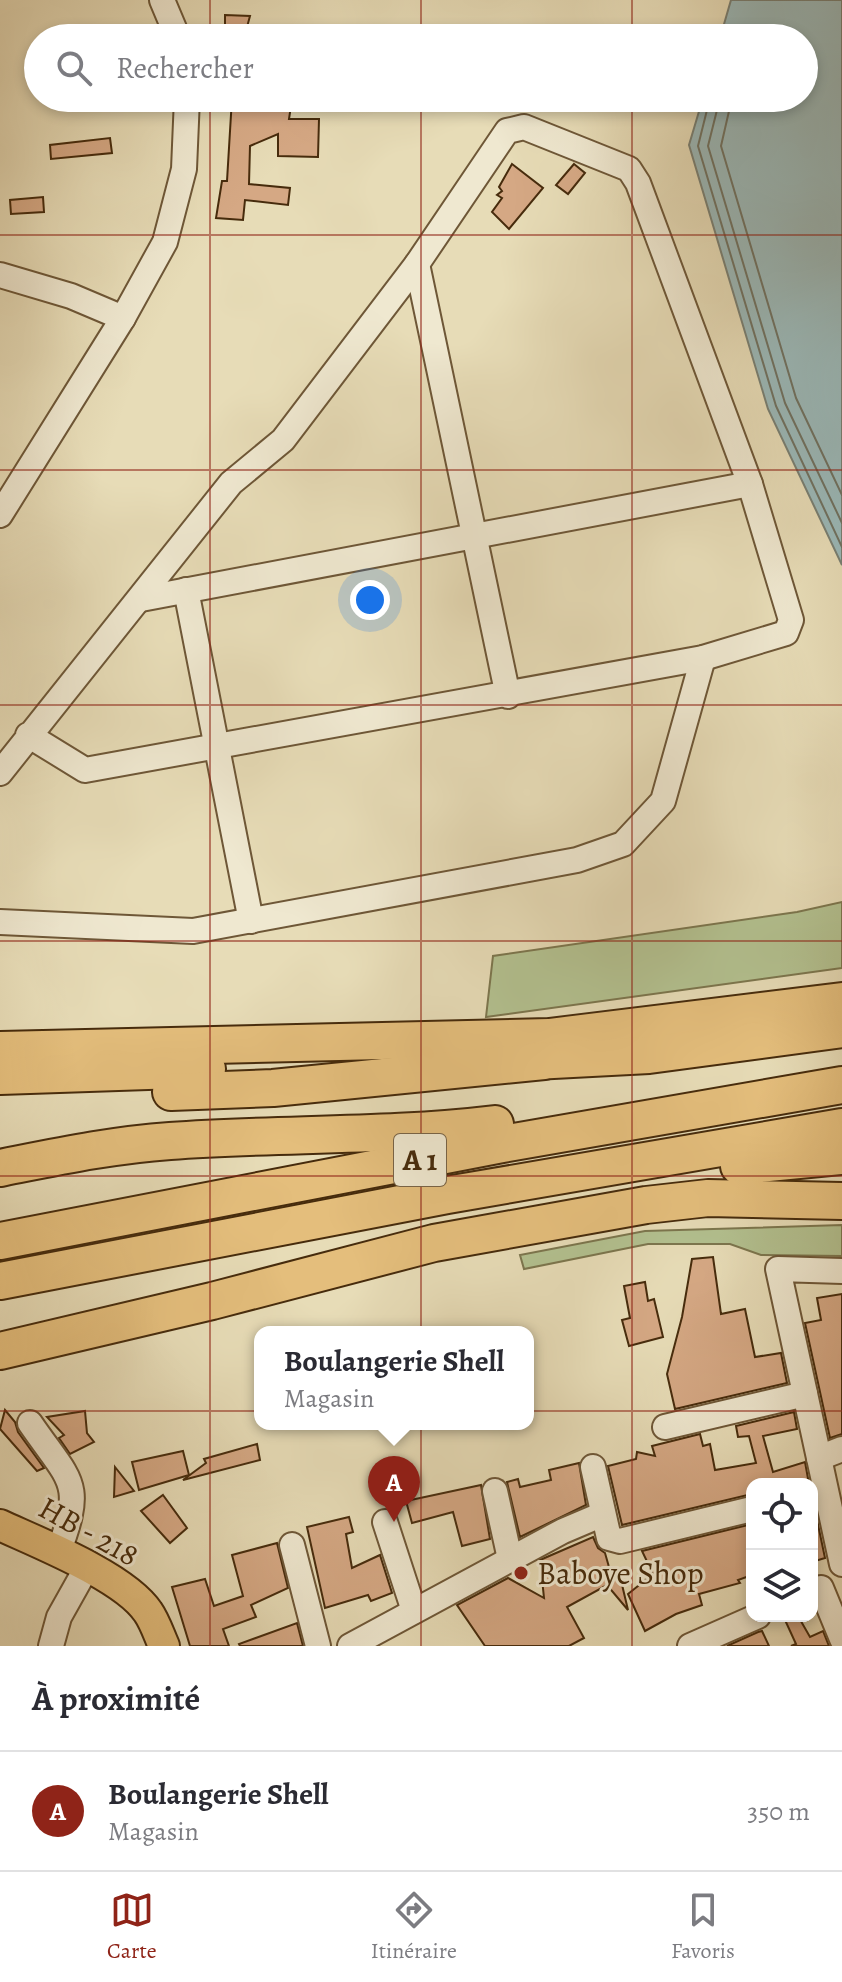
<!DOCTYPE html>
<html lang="fr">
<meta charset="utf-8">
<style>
body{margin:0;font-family:Alegreya,serif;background:#f2f2f3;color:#2b2b33}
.controls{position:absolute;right:24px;bottom:24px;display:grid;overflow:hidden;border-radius:16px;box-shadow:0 4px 12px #0003}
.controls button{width:72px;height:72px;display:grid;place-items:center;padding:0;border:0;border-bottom:2px solid #e1e1e2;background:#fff;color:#2b2b33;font:40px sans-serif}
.you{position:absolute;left:370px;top:600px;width:28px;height:28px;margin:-20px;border:6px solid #fff;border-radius:50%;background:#1a73e8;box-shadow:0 0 0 12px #1a73e833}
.badge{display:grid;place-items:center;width:52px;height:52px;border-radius:50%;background:#8f2418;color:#fff;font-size:26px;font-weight:700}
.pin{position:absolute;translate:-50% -66px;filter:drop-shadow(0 2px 4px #0008)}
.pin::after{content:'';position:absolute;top:42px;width:28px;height:24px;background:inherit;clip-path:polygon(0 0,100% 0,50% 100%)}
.popup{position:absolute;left:254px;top:1326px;width:280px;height:104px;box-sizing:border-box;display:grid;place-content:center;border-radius:16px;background:#fff;filter:drop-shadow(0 2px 6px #0005);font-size:26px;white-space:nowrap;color:#7c7c81}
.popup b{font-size:30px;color:#2b2b33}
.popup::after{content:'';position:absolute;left:50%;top:100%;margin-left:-16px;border:16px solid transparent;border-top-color:#fff}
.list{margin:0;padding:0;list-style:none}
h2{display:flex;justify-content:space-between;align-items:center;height:104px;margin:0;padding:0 32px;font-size:34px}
h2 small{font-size:26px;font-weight:400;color:#7c7c81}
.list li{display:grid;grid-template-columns:52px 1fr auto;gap:24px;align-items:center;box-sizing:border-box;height:120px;padding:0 32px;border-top:2px solid #e1e1e2}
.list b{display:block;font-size:30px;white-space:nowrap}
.list p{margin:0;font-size:26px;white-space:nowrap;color:#7c7c81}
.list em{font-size:26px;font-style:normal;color:#7c7c81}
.icon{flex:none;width:44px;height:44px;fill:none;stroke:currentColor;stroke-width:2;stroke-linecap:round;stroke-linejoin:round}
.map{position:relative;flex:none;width:842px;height:1646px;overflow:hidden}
.search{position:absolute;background:#fff;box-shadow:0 4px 12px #0003;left:24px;right:24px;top:24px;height:88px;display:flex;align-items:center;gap:20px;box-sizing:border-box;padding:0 28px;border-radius:44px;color:#7c7c81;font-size:30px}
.sheet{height:224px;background:#fff}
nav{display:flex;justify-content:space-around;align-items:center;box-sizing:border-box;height:112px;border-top:2px solid #e1e1e2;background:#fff;font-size:22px;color:#7c7c81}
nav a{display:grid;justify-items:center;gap:4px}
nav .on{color:#8f2418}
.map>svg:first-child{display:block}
.green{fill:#b3c190;stroke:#7c764e;stroke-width:2}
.water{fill:#9bb9b9;stroke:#798074;stroke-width:2}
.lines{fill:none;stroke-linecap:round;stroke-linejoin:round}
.shore{stroke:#707262;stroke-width:2}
.building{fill:#d5a884;stroke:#462b0c;stroke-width:2}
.minor-casing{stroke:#6e5737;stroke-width:28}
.major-casing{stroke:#462b0c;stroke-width:34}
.highway-casing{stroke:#462b0c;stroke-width:40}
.minor{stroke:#efe8d0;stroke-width:24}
.major{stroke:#e4be7c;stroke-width:30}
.highway{stroke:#e4be7c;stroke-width:36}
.grid{fill:none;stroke:#8f2418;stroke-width:2;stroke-opacity:0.55}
.poi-dot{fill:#8f2418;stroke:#efe8d0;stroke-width:3}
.labels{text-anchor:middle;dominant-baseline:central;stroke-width:6;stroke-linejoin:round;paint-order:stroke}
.shield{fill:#efe8d0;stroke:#796447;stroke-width:2}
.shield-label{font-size:30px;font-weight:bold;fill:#462b0c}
.street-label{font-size:32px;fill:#462b0c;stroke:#efe8d0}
.poi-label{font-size:32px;fill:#462b0c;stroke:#efe8d0;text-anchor:start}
</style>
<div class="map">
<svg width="842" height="1646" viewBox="0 0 842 1646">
<rect width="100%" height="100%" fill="#e7dcb7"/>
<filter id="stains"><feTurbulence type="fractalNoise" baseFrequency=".0025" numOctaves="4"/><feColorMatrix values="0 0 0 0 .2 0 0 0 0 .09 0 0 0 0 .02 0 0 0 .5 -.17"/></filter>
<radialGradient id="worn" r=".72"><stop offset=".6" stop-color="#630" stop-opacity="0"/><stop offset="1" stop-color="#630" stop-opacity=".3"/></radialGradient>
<g class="green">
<polygon points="842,902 842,968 486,1017 493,956 797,912"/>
<polygon points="842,1225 842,1256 761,1255 730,1244 648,1244 524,1269 520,1255 645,1231"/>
</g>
<polygon class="water" points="731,0 842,0 842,565 768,409 689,145 703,98 804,98 804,38 720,38"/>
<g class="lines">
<g class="shore">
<polyline points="710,98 698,146 776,406 842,547"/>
<polyline points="720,98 708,146 785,403 842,523"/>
<polyline points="732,98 721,146 796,398 842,495"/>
</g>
</g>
<g class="building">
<polygon points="225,15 250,16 244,38 225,38"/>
<polygon points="232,98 267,98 266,106 291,106 289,119 319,119 318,157 278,156 278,134 250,146 249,184 290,188 288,205 245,200 243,220 216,218 222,181 227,181"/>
<polygon points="110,138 112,153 51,159 50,145"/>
<polygon points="512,164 543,188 509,229 492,212 502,198 497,195 502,191 499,187"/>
<polygon points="574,164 585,173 568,194 556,185"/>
<polygon points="43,197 44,212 11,214 10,200"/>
<polygon points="713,1257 721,1314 745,1309 755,1357 781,1353 787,1383 675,1409 667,1374 682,1317 692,1259"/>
<polygon points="645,1282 648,1301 654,1299 663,1337 629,1346 622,1320 630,1318 624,1286"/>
<polygon points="842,1294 842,1434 830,1438 805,1323 821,1320 817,1298"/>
<polygon points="5,1410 15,1422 18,1432 44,1468 37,1471 0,1429"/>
<polygon points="85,1411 87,1433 94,1442 70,1454 59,1438 64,1435 47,1417"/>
<polygon points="794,1412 797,1429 763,1436 773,1472 805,1462 809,1484 752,1484 752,1494 622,1525 608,1466 636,1459 637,1452 655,1456 652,1446 700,1434 703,1446 710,1444 715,1470 756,1463 749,1436 738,1437 736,1426"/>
<polygon points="257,1444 260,1460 183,1480 206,1463 204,1459"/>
<polygon points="183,1451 189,1475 139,1490 132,1462"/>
<polygon points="579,1463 586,1505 520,1537 507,1482 518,1479 520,1487 551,1480 549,1470"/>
<polygon points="115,1467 134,1491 114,1497"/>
<polygon points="481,1485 490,1539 462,1546 453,1512 412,1523 406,1501"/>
<polygon points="163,1495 187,1528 170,1543 141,1511"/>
<polygon points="812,1496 825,1558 812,1562"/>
<polygon points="349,1517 353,1532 346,1534 352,1568 380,1555 392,1593 371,1601 368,1595 325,1608 307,1527"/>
<polygon points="752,1524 752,1575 738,1580 740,1583 699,1594 702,1605 676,1614 645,1631 628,1594 653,1574 642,1551"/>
<polygon points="593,1537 598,1548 605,1553 611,1574 619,1572 628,1610 607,1585 567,1607 584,1638 569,1646 485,1646 457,1605 508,1578 544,1598 540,1560"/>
<polygon points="277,1543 288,1588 251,1605 256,1617 223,1629 229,1646 190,1646 172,1587 205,1579 214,1606 243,1596 232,1555"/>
<polygon points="794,1616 798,1616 810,1637 823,1631 829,1646 791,1646 796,1644 785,1620"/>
<polygon points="297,1623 303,1646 240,1646 239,1644"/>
<polygon points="762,1631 769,1646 727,1646 758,1632"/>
</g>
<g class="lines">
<defs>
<g id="minor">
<polyline points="162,0 178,38"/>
<polyline points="417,264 508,696"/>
<polyline points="0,275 71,296 123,318"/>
<polyline points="0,515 123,318 165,242 184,169 187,98"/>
<polyline points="186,590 251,921"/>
<polyline points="141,599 750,484"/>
<polyline points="0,773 231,483 283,440 417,264 507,131 524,127 629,169 638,183 750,484 791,620 786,633 703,658 85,770 28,735"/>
<polyline points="0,922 193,931 577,860 623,844 663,801 703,658"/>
<polyline points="842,1271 778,1269 842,1564"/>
<path d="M30,1423C71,1483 85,1481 58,1553"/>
<polyline points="665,1427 805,1394"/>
<polyline points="819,1458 842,1449"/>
<polyline points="593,1467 609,1538 620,1541 752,1509"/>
<polyline points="495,1491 510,1559"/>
<polyline points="385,1522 414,1611"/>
<polyline points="292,1545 318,1646"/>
<polyline points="821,1588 842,1639"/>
<polyline points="51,1646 59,1617 87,1567"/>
<polyline points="350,1646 563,1531 603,1514"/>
<polyline points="690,1646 758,1616"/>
</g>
<path id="major" d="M0,1525C39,1543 125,1577 148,1612C155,1622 159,1635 164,1646"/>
<g id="highway">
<polyline points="0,1050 549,1037 842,1001"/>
<polyline points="534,1061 649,1055 842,1029"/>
<polyline points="0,1076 207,1069"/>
<polyline points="171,1092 273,1088 544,1061"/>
<polyline points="739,1166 842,1156"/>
<path d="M0,1168C56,1157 112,1145 170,1141C278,1133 387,1137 495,1124"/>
<polyline points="0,1241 502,1144 842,1085"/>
<polyline points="0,1281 447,1195 842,1127"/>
<polyline points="0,1351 212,1301 434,1243 646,1205 708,1198 842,1201"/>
</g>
</defs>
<use href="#minor" class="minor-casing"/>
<use href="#major" class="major-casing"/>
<use href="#highway" class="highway-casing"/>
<use href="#minor" class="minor"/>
<use href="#major" class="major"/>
<use href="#highway" class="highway"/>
</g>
<path class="grid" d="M210,0V38M421,0V38M632,0V38M210,98V1646M421,98V1646M632,98V1646M0,235H842M0,470H842M0,705H842M0,941H842M0,1176H842M0,1411H842"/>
<circle class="poi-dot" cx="521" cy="1573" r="8"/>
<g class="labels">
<rect class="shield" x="394" y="1134" width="52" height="52" rx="6"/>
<g class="shield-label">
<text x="420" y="1160">A 1</text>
</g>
<g class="street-label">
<text transform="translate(89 1531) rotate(29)">HB - 218</text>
</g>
<g class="poi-label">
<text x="537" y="1573">Baboye Shop</text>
</g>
</g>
<rect width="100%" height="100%" filter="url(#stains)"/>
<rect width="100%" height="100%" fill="url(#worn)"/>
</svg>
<div class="controls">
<button><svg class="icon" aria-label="locate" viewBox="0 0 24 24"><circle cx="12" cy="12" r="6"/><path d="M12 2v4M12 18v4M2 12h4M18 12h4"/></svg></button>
<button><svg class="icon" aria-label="layers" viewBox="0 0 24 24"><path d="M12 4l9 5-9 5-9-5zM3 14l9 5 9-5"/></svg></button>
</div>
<div class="you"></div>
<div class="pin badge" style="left:394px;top:1522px">A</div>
<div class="popup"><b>Boulangerie Shell</b>Magasin</div>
<div class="search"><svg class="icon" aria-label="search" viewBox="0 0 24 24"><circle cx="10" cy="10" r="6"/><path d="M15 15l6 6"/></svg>Rechercher</div>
</div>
<section class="sheet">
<h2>À proximité<small></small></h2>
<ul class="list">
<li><span class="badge">A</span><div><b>Boulangerie Shell</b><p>Magasin</p></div><em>350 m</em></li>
</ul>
</section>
<nav>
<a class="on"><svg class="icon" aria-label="map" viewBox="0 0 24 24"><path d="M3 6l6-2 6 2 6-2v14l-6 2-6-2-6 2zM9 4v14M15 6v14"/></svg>Carte</a>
<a><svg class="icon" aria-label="directions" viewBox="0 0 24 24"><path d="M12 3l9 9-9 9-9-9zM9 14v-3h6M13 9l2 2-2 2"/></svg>Itinéraire</a>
<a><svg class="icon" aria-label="saved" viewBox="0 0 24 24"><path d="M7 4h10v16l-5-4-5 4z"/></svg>Favoris</a>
</nav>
